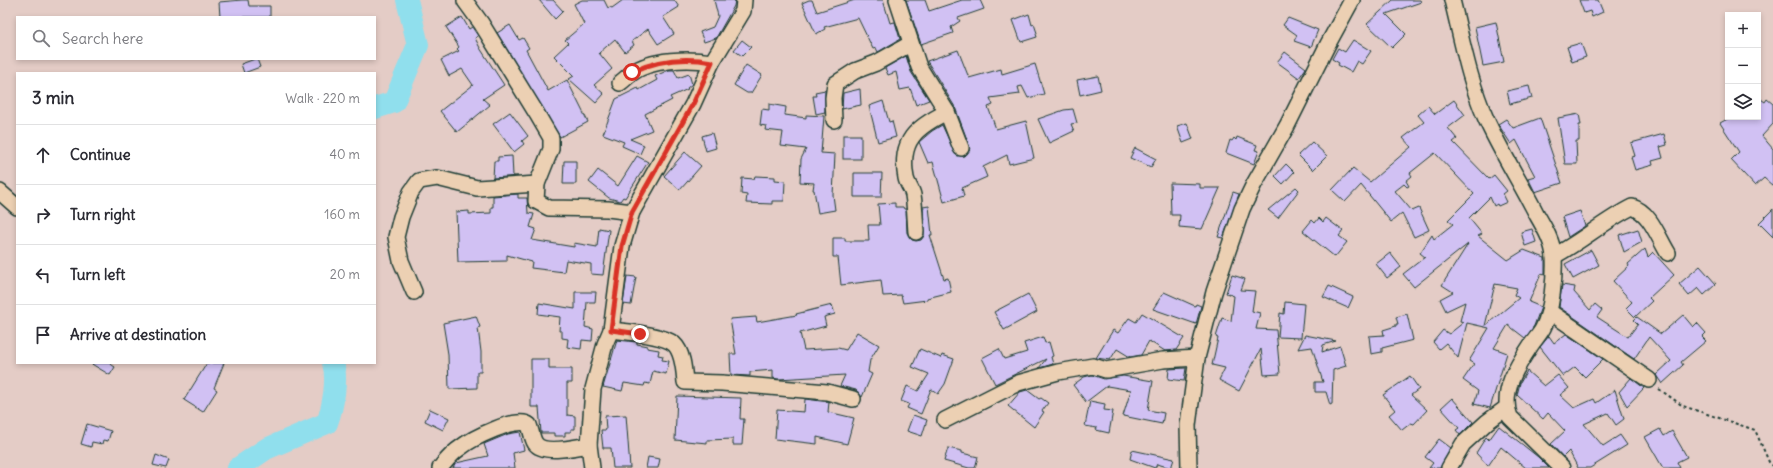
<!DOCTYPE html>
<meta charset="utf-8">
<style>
body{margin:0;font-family:Delius,sans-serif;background:#f2f2f3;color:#2b2b33}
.controls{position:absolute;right:12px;top:12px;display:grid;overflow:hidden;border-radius:0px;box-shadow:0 2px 6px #0003}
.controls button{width:36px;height:36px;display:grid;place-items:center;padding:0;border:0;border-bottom:1px solid #e1e1e2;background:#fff;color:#2b2b33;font:20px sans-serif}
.stop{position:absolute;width:12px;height:12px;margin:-9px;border:3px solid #d93025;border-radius:50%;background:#fff}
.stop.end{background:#d93025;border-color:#fff;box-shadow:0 1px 4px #0008}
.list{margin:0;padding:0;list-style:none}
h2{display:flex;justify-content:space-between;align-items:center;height:52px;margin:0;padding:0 16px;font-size:17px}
h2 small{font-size:13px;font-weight:400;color:#7c7c81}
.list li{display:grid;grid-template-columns:26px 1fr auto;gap:12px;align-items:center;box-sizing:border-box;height:60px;padding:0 16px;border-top:1px solid #e1e1e2}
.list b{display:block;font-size:15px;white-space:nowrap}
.list em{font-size:13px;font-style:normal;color:#7c7c81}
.icon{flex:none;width:22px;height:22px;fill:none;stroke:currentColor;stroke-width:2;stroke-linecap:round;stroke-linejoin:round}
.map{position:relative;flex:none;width:1773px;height:468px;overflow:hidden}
.search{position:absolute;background:#fff;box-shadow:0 2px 6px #0003;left:16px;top:16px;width:360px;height:44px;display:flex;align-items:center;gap:10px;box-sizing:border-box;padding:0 14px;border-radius:0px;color:#7c7c81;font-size:15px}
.panel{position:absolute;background:#fff;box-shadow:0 2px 6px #0003;left:16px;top:72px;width:360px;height:292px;border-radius:0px}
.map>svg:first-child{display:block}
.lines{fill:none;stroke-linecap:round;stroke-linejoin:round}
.river{stroke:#90dfed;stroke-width:22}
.building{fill:#d1c1f3;stroke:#1f3d34;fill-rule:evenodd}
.minor-casing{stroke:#1f3d34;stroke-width:18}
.path{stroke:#1f3d34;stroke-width:2;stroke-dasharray:3 3;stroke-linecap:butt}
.minor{stroke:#ecd0b3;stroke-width:15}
.route{stroke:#d93025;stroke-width:5}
</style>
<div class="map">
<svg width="1773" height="468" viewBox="0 0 1773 468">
<rect width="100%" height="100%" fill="#e4ccc6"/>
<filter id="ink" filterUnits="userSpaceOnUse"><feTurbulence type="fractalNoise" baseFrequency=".025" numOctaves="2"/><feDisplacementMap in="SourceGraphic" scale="8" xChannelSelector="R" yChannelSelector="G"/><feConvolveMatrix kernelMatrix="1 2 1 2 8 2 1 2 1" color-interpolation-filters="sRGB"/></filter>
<g filter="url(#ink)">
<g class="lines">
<g class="river">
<polyline points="375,108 394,102 418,45 407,0"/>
<path d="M238,468L266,449L327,423C333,407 338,379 333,363"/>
</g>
</g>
<g class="building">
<polygon points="242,0 248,0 249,6 270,6 270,17 220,17 219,2"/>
<polygon points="539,0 553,0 563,11 555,19"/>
<polygon points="582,0 604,0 608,8 610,7 612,8 623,0 674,0 679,7 663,17 674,34 658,44 648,29 632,41 634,45 625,52 615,39 599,53 612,69 594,85 604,94 596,103 569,79 574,76 554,56 568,43 565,40 584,24 574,4"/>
<polygon points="714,0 735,0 734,6 716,38 704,42 700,32 713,27 718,16"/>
<polygon points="809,0 812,0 817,12 855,0 883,0 890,23 895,22 900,39 878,52 876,48 873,49 858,18 824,27 825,29 816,34 802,3"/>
<polygon points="906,0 925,0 929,11 962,0 980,0 984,9 958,18 960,21 951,27 953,33 921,44"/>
<polygon points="1393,0 1420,0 1421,2 1386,14 1406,34 1392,48 1367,24"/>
<polygon points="1579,0 1598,0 1603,12 1592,17 1590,11 1584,13"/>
<polygon points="1029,14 1032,25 1034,24 1037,33 1036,34 1037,37 1021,42 1013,20"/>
<polygon points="462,17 469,29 472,27 478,36 475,38 480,48 504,85 483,99 490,105 457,132 440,111 473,85 462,69 449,76 441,60 459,51 457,49 459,47 446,27"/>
<polygon points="1288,18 1318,30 1311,47 1294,41 1297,35 1283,25"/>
<polygon points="1496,22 1504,62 1483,66 1475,27"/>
<polygon points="510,25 519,40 523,38 529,48 526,50 548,91 567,80 588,122 560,137 497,33"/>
<polygon points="742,40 751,47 742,56 734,50"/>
<polygon points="1353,40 1371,51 1362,64 1357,61 1351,72 1338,65 1339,63 1332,59 1338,48 1345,52"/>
<polygon points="1581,43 1586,57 1572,62 1567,47"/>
<polygon points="958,50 969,78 1001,69 1002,74 1035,64 1044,94 1028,98 1022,86 1018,87 1020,94 990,98 993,105 988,107 996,129 1026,121 1034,158 1009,164 1007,155 983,167 987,177 962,188 964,196 944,202 933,162 928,163 919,142 932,131 942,125 956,155 965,156 970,150 969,145 955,107 927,61"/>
<polygon points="1285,52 1306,68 1299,78 1277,62"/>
<polygon points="906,56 911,72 929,100 916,105 910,88 900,90 896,72 888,75 885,68"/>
<polygon points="255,59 257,59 260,67 244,73 241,64"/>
<polygon points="746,65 762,75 751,93 747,93 734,85"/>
<polygon points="669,70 674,70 678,78 689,74 692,84 687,88 688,89 670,97 672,100 645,114 652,130 630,139 644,145 640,154 622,146 624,142 603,134 616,99 638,88 639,90 657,80 655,76"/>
<polygon points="1098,76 1101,90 1080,95 1077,80"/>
<polygon points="1529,86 1532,98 1510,104 1507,91"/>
<polygon points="860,89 861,105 842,109 843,93"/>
<polygon points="825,90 825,112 816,114 813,96 816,96 815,92"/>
<polygon points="1758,97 1765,102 1767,99 1773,104 1773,124 1762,136 1773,149 1773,186 1764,178 1755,186 1731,160 1739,152 1720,123 1731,117 1758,117"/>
<path d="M1454,100L1465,115L1448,128L1457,139L1453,142L1489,179L1494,175L1507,191L1503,194L1507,202L1498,206L1497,204L1494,206L1490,197L1469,218L1482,234L1478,236L1508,260L1524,250L1545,258V275L1541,274L1529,302L1541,307L1534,326L1525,338L1508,325L1494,348L1507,353L1490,408L1474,404L1478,391L1463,380L1474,364L1469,361L1489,328L1467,323L1458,358L1446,343L1439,349L1433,342L1443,330L1449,334L1464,322L1460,321L1465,302L1446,311L1440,299L1453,292L1442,285L1468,244L1414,287L1403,274L1425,257L1420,253L1432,235L1434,239L1453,224L1448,220L1474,194L1435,153L1410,173L1412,176L1406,181L1409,186L1407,187L1404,184L1395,191L1412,211L1419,208L1429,230L1414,237L1402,213L1391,222L1361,185L1345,202L1332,190L1353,168L1370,182L1411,147L1403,138L1424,122L1418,115L1428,106L1435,114ZM1495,284L1517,288L1514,295L1519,298L1485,326Z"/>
<polygon points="883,101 889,122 892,121 896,137 878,142 869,106"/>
<polygon points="769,104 786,107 785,115 806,118 806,115 824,116 821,153 835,154 833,195 835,210 818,213 814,190 813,190 814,183 800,182 801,159 806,149 781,146 783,132 765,130 766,126 760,125 762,109 769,110"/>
<polygon points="1073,109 1077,123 1071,124 1074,131 1049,143 1038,119 1064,110"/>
<polygon points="510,112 528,136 522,141 524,144 514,152 493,124"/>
<polygon points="1579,114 1581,125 1579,125 1579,141 1576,141 1577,164 1565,164 1558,118"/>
<polygon points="1540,118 1562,183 1535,192 1528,178 1535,176 1516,140 1511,144 1498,124 1506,119 1513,128"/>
<polygon points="1187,123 1193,139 1183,143 1177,126"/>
<polygon points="712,133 716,148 706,151 702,136"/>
<polygon points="1664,134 1667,145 1660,147 1663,158 1652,161 1653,165 1635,170 1631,157 1635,156 1631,143"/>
<rect x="843" y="135" width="18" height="24"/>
<polygon points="1237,137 1257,145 1255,150 1259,151 1254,164 1226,153 1230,140 1232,141 1234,138 1236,140"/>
<polygon points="1312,142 1327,156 1313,170 1298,155"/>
<polygon points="1135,148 1156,159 1151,167 1130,158"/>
<polygon points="685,152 701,166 680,190 664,176"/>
<polygon points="512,156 513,176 518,176 493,178 494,161 498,161 498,157"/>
<polygon points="637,156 648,162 625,198 623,197 620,201 609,198 589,182 598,170 618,186"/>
<polygon points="564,161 576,161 576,184 563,184"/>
<polygon points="1286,164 1294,172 1283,184 1275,176"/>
<polygon points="854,173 882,173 881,197 854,197"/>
<polygon points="755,176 775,177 775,180 785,181 784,201 772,201 772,204 746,203 747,195 741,194 742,178 754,179"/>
<polygon points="1170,183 1200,184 1200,188 1220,188 1202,229 1179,227 1180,215 1171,215"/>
<polygon points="1296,187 1299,190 1278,218 1268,210"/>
<polygon points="1233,192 1239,194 1223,238 1218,237"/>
<polygon points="518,194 518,198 527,198 528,213 534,214 530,227 536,229 532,240 574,247 574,243 597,247 599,228 609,230 603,275 591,274 591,264 566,260 564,272 531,268 532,262 507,255 507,261 458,262 456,212 469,211 469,214 491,213 491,207 493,207 493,196"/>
<polygon points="895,203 895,207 903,207 904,209 906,209 907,233 912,240 916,241 921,240 924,236 923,207 929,206 932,235 930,235 944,279 948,278 951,292 927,298 927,300 903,303 901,295 883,296 881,280 841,285 838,257 833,257 833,238 845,238 845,241 869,241 868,225 880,225 878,204"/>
<polygon points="1773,209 1773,237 1759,223"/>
<polygon points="1580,211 1585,226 1568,237 1562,217"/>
<polygon points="1319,218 1323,222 1326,218 1343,231 1339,236 1347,242 1335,257 1303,231 1312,220 1315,223"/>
<polygon points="1532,229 1536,242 1525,246 1521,232"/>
<polygon points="1638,229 1642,242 1624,252 1619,235"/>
<polygon points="1645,249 1648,257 1653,252 1674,275 1649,298 1652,301 1635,317 1626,308 1632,302 1613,281 1629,266 1628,264"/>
<polygon points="1591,250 1599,265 1573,279 1565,264"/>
<polygon points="1390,253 1401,267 1387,278 1376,264"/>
<polygon points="1700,266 1716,284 1704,295 1698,288 1689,296 1679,284"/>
<polygon points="1232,275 1245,279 1241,290 1255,291 1252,311 1260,313 1256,329 1276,330 1280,374 1264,375 1261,349 1239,391 1219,380 1225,368 1212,365 1218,338 1216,337 1222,318 1231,321 1234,296 1226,293"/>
<polygon points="627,276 636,277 631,305 623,304"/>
<polygon points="1562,285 1575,287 1574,292 1590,310 1595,304 1602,310 1597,317 1628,337 1638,324 1634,320 1637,317 1661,334 1683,315 1693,327 1697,323 1706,333 1702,337 1706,341 1681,362 1683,365 1662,384 1656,375 1671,361 1649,337 1634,359 1559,307"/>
<polygon points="1329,286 1353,297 1348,308 1323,297"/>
<polygon points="575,292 596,292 595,302 587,302 585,327 593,329 592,341 582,340 581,349 567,347 568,339 562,338 562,331 559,331 560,317 538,314 539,303 575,309"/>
<polygon points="1164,292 1195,306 1196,304 1201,306 1196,324 1153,309"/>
<polygon points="1028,294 1037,312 1004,330 994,312"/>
<polygon points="1285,302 1304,304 1301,338 1278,337 1280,313 1284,314"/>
<polygon points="832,305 835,314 824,317 826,326 800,333 804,350 838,348 846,350 857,332 879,345 870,360 868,372 872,374 862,397 856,390 840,386 845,375 778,379 773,378 773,370 750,372 750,376 731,375 730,354 736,354 730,319 756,317 757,322 797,315 796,314"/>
<polygon points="1142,313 1184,338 1176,350 1165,351 1149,341 1141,355 1130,357 1117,349 1110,360 1096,358 1113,330 1118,333 1129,318 1136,322"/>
<polygon points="1407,314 1413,340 1382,348 1382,352 1371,354 1369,336 1384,335 1383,330 1396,326 1396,324 1398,324 1396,317"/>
<polygon points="476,316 480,327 478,328 481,352 481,372 477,372 477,388 449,389 448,354 443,323"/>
<polygon points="1566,334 1603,359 1585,377 1575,367 1563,376 1540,347 1549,336 1554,343"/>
<polygon points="1305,335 1336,341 1323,345 1322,352 1340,346 1346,366 1333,370 1332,404 1330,405 1326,392 1315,392 1315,382 1323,382 1312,347 1298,349"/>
<polygon points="1043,337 1045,343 1049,342 1053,356 1051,357 1053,364 1039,368 1046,359 995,384 982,358 999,349 1004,359 1027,352 1024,343"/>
<polygon points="617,340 637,342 637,344 647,346 647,348 659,350 658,355 663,356 662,360 669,361 666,374 653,371 650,384 645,383 644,386 624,383 622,391 603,387"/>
<polygon points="920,349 941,358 942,355 954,359 945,384 938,394 931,389 921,414 907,408 909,404 901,401 907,386 918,391 929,374 912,367"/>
<polygon points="531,359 549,359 549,369 572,369 572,383 567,383 567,415 575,416 575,429 571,429 571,432 565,432 565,436 554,436 554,433 541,433 539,407 531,407"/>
<polygon points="90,363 109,363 115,367 110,375"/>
<polygon points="207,363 224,363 214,388 217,390 203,412 184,400"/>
<polygon points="1186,368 1184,381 1168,379 1169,369"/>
<polygon points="1527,371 1544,386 1558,375 1569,388 1560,395 1574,408 1594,399 1596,403 1615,390 1624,419 1616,425 1608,413 1584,424 1603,446 1620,435 1627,445 1590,468 1578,468 1569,451 1563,457 1551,444 1565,431 1548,413 1543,419 1517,395 1520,383"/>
<polygon points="1092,375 1104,379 1123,376 1153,381 1148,410 1164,413 1162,424 1123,416 1131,390 1107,386 1086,402 1073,385 1084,377"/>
<polygon points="1410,376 1419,389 1411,395 1427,410 1414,424 1411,423 1402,430 1389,415 1395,410 1383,395"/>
<polygon points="1631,378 1644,388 1627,406 1619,392"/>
<polygon points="1027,390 1039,399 1041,398 1048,403 1042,411 1044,412 1034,427 1008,406 1020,392"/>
<polygon points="677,396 741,398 740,419 744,419 742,445 733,445 733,439 707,440 707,443 675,440"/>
<polygon points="1452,398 1473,422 1460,435 1456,430 1459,428 1441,408"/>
<polygon points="805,399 829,402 828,412 854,418 847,444 817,437 817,444 775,439 777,410 804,412"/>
<polygon points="1090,401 1105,404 1104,410 1113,411 1109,433 1096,430 1097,428 1085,426"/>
<polygon points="430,409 449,418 443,430 425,421"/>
<polygon points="626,415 630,468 613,468 611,448 603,448 601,430 606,430 605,416"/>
<polygon points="913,415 927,420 922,436 907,431"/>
<polygon points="87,424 111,431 108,441 103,440 102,444 92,442 91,447 81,444"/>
<polygon points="1499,426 1538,457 1549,468 1526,468 1501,447 1488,466 1476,453 1486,437 1489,440"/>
<polygon points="1660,429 1664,436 1672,431 1687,457 1677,462 1680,468 1663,468 1645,437"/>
<polygon points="520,432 524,450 513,453 515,468 453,468 456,463 488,456 484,444 508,434"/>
<polygon points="1439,439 1451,448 1440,468 1429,468 1433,463 1425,457"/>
<polygon points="948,448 962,451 962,453 978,457 975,468 969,468 944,461"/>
<polygon points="1132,450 1174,459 1171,468 1157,464 1155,468 1130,459"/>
<polygon points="156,455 169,460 166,468 153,465"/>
<polygon points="648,457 660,459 658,468 646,468"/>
</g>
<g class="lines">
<defs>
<g id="minor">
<polyline points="897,0 919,67 947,112 961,148"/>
<path d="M1452,0C1462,40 1469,81 1486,119C1501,152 1521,183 1537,215C1544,227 1553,242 1554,257C1555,276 1552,311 1543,328C1540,334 1535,339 1531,345C1517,366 1500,392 1510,417L1562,468"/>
<polyline points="465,1 481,23 537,114 551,138 551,149 537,184 536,201 549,208 608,209 632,212"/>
<path d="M620,83C624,80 628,76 632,73C651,59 689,58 712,62"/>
<polyline points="834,120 833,98 835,84 855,71 876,63 910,44"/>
<polyline points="0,192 17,207"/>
<path d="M916,232C915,220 915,207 913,195C912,189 907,184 906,178C899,141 916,127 947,112"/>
<path d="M1554,256C1581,242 1604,221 1632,207C1650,212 1658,237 1668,253"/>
<polyline points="414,292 401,261 396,237 401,217 411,192 419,181 437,178 477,188 537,184"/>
<polyline points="1550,312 1649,380"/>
<path d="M611,330C627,332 662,334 674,344C683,352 684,371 685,382L722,383L827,392L853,399"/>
<polyline points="945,420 1018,383 1058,372 1093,366 1106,370 1163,360 1197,358"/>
<path d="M440,468C446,461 452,453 460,448C471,439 518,415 529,425C531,430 532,438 535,443C543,455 577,447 589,445"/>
<polyline points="592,468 589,445 593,389 605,344 611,330 622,246 632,212 693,104 712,62 743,11 744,0"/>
<polyline points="1189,468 1188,425 1197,358 1214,292 1242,209 1254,184 1287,126 1328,44 1352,0"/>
<polyline points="1449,468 1463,444 1487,422 1506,408"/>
</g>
</defs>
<use href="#minor" class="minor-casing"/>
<polyline class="path" points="1659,389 1683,406 1755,430 1769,462 1773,466"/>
<use href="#minor" class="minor"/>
</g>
</g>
<g class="lines" filter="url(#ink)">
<path class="route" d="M632,72C657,60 685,57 712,62L693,104L632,212L622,246L611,330L640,334"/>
</g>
</svg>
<div class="controls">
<button>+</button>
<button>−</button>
<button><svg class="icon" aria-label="layers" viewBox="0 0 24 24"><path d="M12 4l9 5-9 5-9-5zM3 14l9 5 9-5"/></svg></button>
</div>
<div class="stop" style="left:632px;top:72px"></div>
<div class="stop end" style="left:640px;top:334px"></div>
<div class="search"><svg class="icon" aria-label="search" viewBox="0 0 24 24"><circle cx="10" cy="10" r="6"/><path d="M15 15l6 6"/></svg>Search here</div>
<section class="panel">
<h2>3 min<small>Walk · 220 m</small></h2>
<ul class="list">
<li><svg class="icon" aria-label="ahead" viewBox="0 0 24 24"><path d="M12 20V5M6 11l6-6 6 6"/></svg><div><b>Continue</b></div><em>40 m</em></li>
<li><svg class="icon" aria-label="right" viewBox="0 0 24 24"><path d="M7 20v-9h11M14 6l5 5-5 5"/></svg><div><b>Turn right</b></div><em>160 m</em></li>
<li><svg class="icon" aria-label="left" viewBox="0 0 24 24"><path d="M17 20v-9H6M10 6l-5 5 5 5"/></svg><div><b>Turn left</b></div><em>20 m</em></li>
<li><svg class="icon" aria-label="arrive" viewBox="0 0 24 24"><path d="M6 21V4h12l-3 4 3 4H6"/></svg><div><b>Arrive at destination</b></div></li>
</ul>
</section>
</div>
